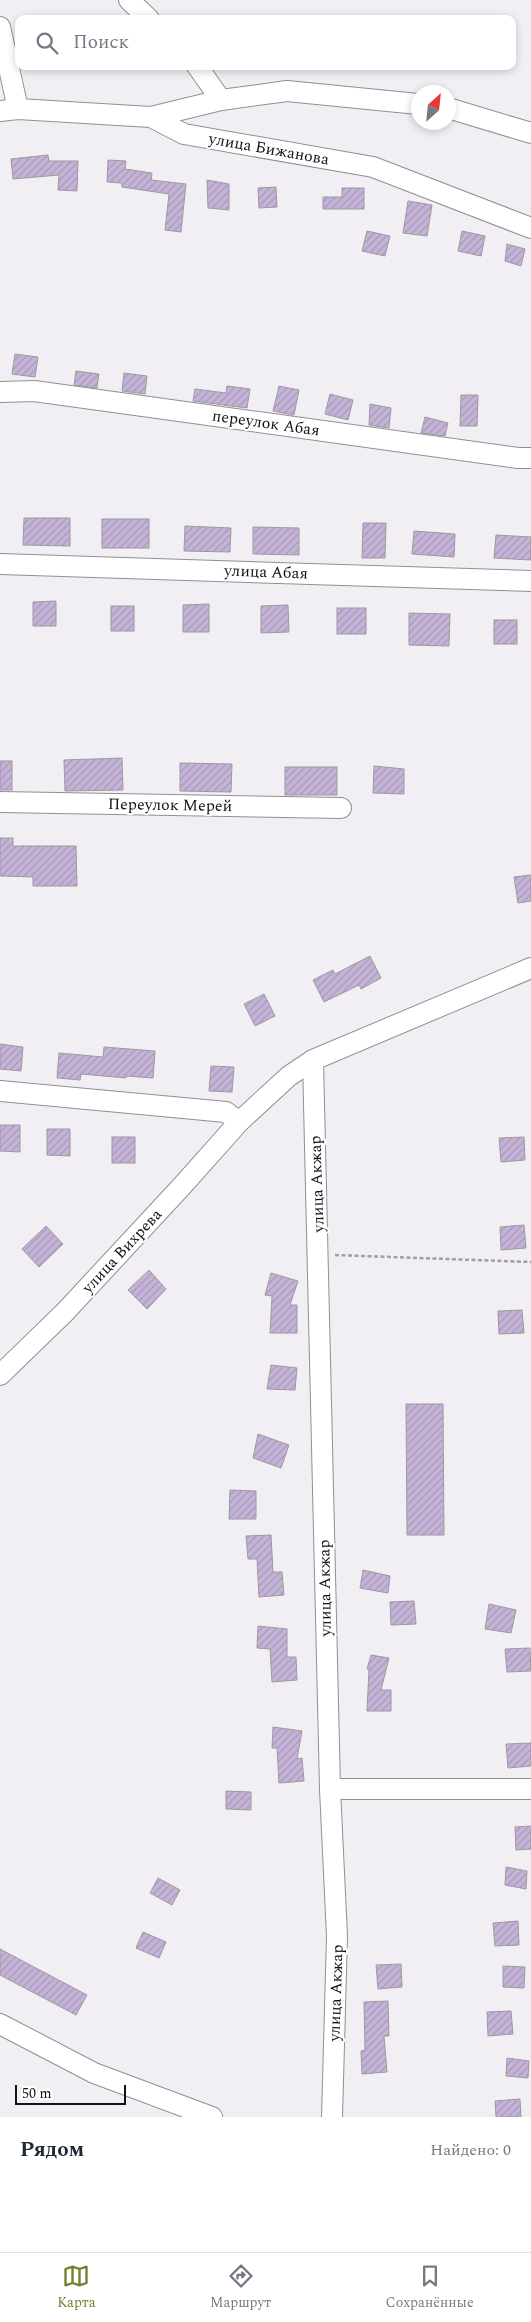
<!DOCTYPE html>
<html lang="ru">
<meta charset="utf-8">
<style>
body{margin:0;font-family:Spectral,serif;background:#f2f2f3;color:#1f2937}
.compass{position:absolute;left:411px;top:85px;width:45px;height:45px;border-radius:50%;background:#fff;box-shadow:0 2px 8px #0003;rotate:27deg}
.scale{position:absolute;left:15px;bottom:12px;width:111px;box-sizing:border-box;padding-left:5px;border:2px solid #121113;border-top:0;font-size:14px;line-height:18px;white-space:nowrap;color:#121113;-webkit-text-stroke:4px #fff;paint-order:stroke}
.list{margin:0;padding:0;list-style:none}
h2{display:flex;justify-content:space-between;align-items:center;height:65px;margin:0;padding:0 20px;font-size:21px}
h2 small{font-size:16px;font-weight:400;color:#747a83}
.icon{flex:none;width:28px;height:28px;fill:none;stroke:currentColor;stroke-width:2;stroke-linecap:round;stroke-linejoin:round}
.map{position:relative;flex:none;width:531px;height:2117px;overflow:hidden}
.search{position:absolute;background:#fff;box-shadow:0 2px 8px #0003;left:15px;right:15px;top:15px;height:55px;display:flex;align-items:center;gap:12px;box-sizing:border-box;padding:0 18px;border-radius:10px;color:#747a83;font-size:19px}
.sheet{height:135px;background:#fff}
nav{display:flex;justify-content:space-around;align-items:center;box-sizing:border-box;height:70px;border-top:1px solid #e0e1e3;background:#fff;font-size:14px;color:#747a83}
nav a{display:grid;justify-items:center;gap:2px}
nav .on{color:#737e2b}
.map>svg:first-child{display:block}
.building{fill:url(#building-hatch);stroke:#9c9a9f}
.lines{fill:none;stroke-linecap:round;stroke-linejoin:round}
.minor-casing{stroke:#918f93;stroke-width:22}
.path{stroke:#a19fa3;stroke-width:2.5;stroke-dasharray:4 2.5;stroke-linecap:butt}
.minor{stroke:#fff;stroke-width:20}
.labels{text-anchor:middle;dominant-baseline:central;stroke-width:4;stroke-linejoin:round;paint-order:stroke}
.street-label{font-size:16px;fill:#121113;stroke:#fff}
</style>
<div class="map">
<svg width="531" height="2117" viewBox="0 0 531 2117">
<defs>
<pattern id="building-hatch" width="6" height="6" patternUnits="userSpaceOnUse" patternTransform="scale(1.25)"><rect width="6" height="6" fill="#c4b3d7"/><path d="M-1 1l2-2M0 6l6-6M5 7l2-2" fill="none" stroke="#a799b8"/></pattern>
</defs>
<rect width="100%" height="100%" fill="#f1eff4"/>
<g class="building">
<polygon points="48,155 49,161 78,161 77,191 58,190 59,175 13,179 11,159"/>
<polygon points="108,160 126,161 125,169 152,173 151,180 186,184 181,232 165,230 169,194 122,187 122,183 107,182"/>
<polygon points="207,180 229,184 229,210 208,208"/>
<polygon points="276,187 277,207 259,208 258,188"/>
<polygon points="342,188 364,188 364,209 323,209 323,197 342,197"/>
<polygon points="408,201 432,205 427,236 403,233"/>
<polygon points="367,231 390,236 385,256 362,251"/>
<polygon points="462,231 485,236 481,256 458,251"/>
<polygon points="507,244 525,249 521,266 505,261"/>
<polygon points="15,354 38,357 35,377 12,374"/>
<polygon points="76,371 99,374 97,388 74,385"/>
<polygon points="124,373 147,376 145,394 122,391"/>
<polygon points="227,386 250,389 247,408 193,401 195,389 226,393"/>
<polygon points="279,386 299,390 294,415 273,411"/>
<polygon points="330,394 353,400 348,420 325,414"/>
<polygon points="461,395 478,395 477,426 460,426"/>
<polygon points="370,404 391,408 389,428 369,425"/>
<polygon points="425,417 448,423 445,436 421,433"/>
<polygon points="24,518 70,518 70,546 23,545"/>
<rect x="102" y="519" width="47" height="29"/>
<polygon points="363,523 386,523 385,558 362,558"/>
<polygon points="185,526 231,528 230,552 184,551"/>
<polygon points="253,527 299,528 299,555 253,554"/>
<polygon points="414,531 455,534 454,557 412,554"/>
<polygon points="496,535 531,537 531,560 494,558"/>
<polygon points="56,601 56,626 33,626 33,602"/>
<polygon points="209,604 209,632 183,632 183,605"/>
<polygon points="288,605 289,632 261,633 261,606"/>
<rect x="111" y="606" width="23" height="25"/>
<rect x="337" y="608" width="29" height="26"/>
<polygon points="409,613 450,614 449,646 409,645"/>
<rect x="494" y="620" width="23" height="24"/>
<polygon points="122,758 123,790 65,791 64,760"/>
<rect x="0" y="761" width="12" height="29"/>
<polygon points="180,763 232,764 231,792 180,791"/>
<polygon points="374,766 404,769 404,794 373,793"/>
<rect x="285" y="767" width="52" height="28"/>
<polygon points="0,838 13,838 13,846 76,846 77,886 33,886 33,877 0,876"/>
<polygon points="531,875 531,901 518,903 514,877"/>
<polygon points="370,956 381,978 361,989 359,985 324,1002 313,980 333,970 335,974"/>
<polygon points="264,994 275,1016 255,1026 244,1004"/>
<polygon points="0,1044 23,1047 21,1071 0,1069"/>
<polygon points="104,1047 155,1051 153,1078 126,1076 126,1078 81,1074 80,1080 57,1078 59,1053 103,1057"/>
<polygon points="211,1066 234,1067 232,1092 209,1091"/>
<polygon points="0,1125 20,1125 20,1152 0,1151"/>
<polygon points="47,1129 70,1129 70,1156 47,1155"/>
<rect x="112" y="1137" width="23" height="26"/>
<polygon points="524,1137 525,1160 501,1162 499,1138"/>
<polygon points="524,1225 526,1248 501,1250 500,1227"/>
<polygon points="46,1226 63,1244 39,1267 22,1249"/>
<polygon points="149,1270 166,1289 147,1309 128,1290"/>
<polygon points="271,1273 298,1281 290,1305 297,1305 297,1333 270,1333 272,1296 265,1295"/>
<polygon points="522,1310 524,1333 499,1334 498,1311"/>
<polygon points="271,1365 297,1368 295,1390 267,1389"/>
<polygon points="406,1404 443,1404 444,1535 407,1535"/>
<polygon points="258,1434 289,1445 281,1468 253,1458"/>
<polygon points="230,1490 256,1491 256,1519 229,1519"/>
<polygon points="271,1535 273,1572 282,1572 284,1595 259,1597 257,1559 248,1559 246,1536"/>
<polygon points="363,1570 390,1576 388,1593 360,1588"/>
<polygon points="414,1601 416,1624 391,1625 390,1602"/>
<polygon points="489,1604 516,1610 511,1633 485,1629"/>
<polygon points="258,1626 287,1629 287,1657 296,1657 297,1680 272,1682 270,1649 257,1648"/>
<polygon points="530,1648 531,1671 507,1672 505,1649"/>
<polygon points="371,1655 389,1658 381,1690 391,1690 391,1711 367,1711 369,1669 367,1669"/>
<polygon points="273,1727 302,1731 297,1759 302,1758 304,1781 279,1783 277,1748 272,1748"/>
<polygon points="531,1743 531,1766 508,1768 506,1744"/>
<polygon points="226,1791 251,1792 251,1810 226,1809"/>
<polygon points="531,1826 531,1849 516,1850 515,1827"/>
<polygon points="506,1867 527,1871 526,1889 505,1885"/>
<polygon points="158,1878 180,1890 172,1905 150,1893"/>
<polygon points="518,1921 519,1945 495,1946 493,1923"/>
<polygon points="143,1932 166,1942 159,1958 136,1948"/>
<polygon points="0,1949 87,1995 76,2015 0,1975"/>
<polygon points="401,1964 402,1987 378,1989 376,1965"/>
<polygon points="503,1966 525,1967 524,1988 503,1987"/>
<polygon points="388,2001 389,2036 384,2036 387,2072 362,2074 361,2051 365,2050 364,2002"/>
<polygon points="511,2011 513,2034 488,2036 487,2012"/>
<polygon points="507,2058 529,2061 528,2078 506,2076"/>
<polygon points="520,2099 521,2117 496,2117 495,2101"/>
</g>
<g class="lines">
<defs>
<g id="minor">
<polyline points="129,0 149,19"/>
<polyline points="0,27 18,109"/>
<polyline points="197,66 221,100"/>
<polyline points="448,108 531,133"/>
<polyline points="0,111 18,109 151,117 184,134 373,167 531,228"/>
<polyline points="151,117 221,100 287,91 418,104"/>
<polyline points="0,392 34,391 518,458 531,458"/>
<polyline points="0,564 531,581"/>
<polyline points="0,802 341,808"/>
<polyline points="313,1060 330,1789 337,1936 332,2117"/>
<polyline points="0,1091 226,1112 239,1122 289,1076 313,1060 531,968"/>
<polyline points="0,1375 65,1312 182,1186 239,1122"/>
<polyline points="330,1789 531,1789"/>
<polyline points="0,2024 94,2073 212,2117"/>
</g>
</defs>
<use href="#minor" class="minor-casing"/>
<polyline class="path" points="335,1255 531,1262"/>
<use href="#minor" class="minor"/>
</g>
<g class="labels">
<g class="street-label">
<text transform="translate(269 149) rotate(10)">улица Бижанова</text>
<text transform="translate(266 423) rotate(8)">переулок Абая</text>
<text transform="translate(266 572) rotate(2)">улица Абая</text>
<text transform="translate(170 805) rotate(1)">Переулок Мерей</text>
<text transform="translate(317 1184) rotate(-92)">улица Акжар</text>
<text transform="translate(122 1251) rotate(-47)">улица Вихрева</text>
<text transform="translate(325 1588) rotate(-91)">улица Акжар</text>
<text transform="translate(336 1993) rotate(-88)">улица Акжар</text>
</g>
</g>
</svg>
<svg class="compass" viewBox="-18 -18 36 36"><path d="M0-13l5 13h-10z" fill="#e53935"/><path d="M0 13l5-13h-10z" fill="#747a83"/></svg>
<div class="scale">50 m</div>
<div class="search"><svg class="icon" aria-label="search" viewBox="0 0 24 24"><circle cx="10" cy="10" r="6"/><path d="M15 15l6 6"/></svg>Поиск</div>
</div>
<section class="sheet">
<h2>Рядом<small>Найдено: 0</small></h2>
<ul class="list">
</ul>
</section>
<nav>
<a class="on"><svg class="icon" aria-label="map" viewBox="0 0 24 24"><path d="M3 6l6-2 6 2 6-2v14l-6 2-6-2-6 2zM9 4v14M15 6v14"/></svg>Карта</a>
<a><svg class="icon" aria-label="directions" viewBox="0 0 24 24"><path d="M12 3l9 9-9 9-9-9zM9 14v-3h6M13 9l2 2-2 2"/></svg>Маршрут</a>
<a><svg class="icon" aria-label="saved" viewBox="0 0 24 24"><path d="M7 4h10v16l-5-4-5 4z"/></svg>Сохранённые</a>
</nav>
